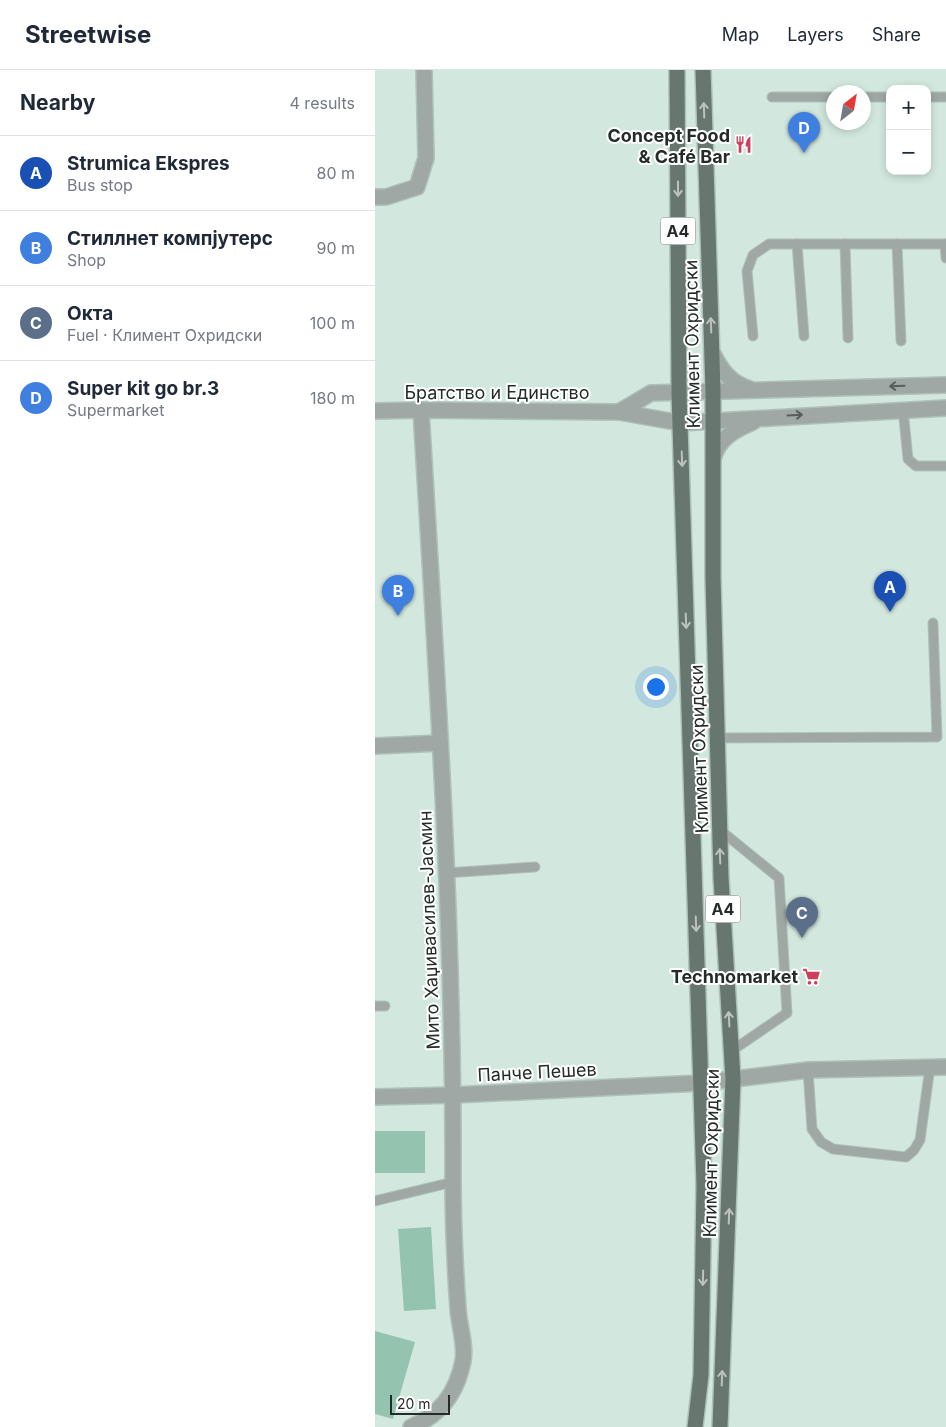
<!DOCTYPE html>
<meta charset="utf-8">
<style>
body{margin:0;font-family:Inter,sans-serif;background:#f6f6f7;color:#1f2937}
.controls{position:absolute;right:15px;top:15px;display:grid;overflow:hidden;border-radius:10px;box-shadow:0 2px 8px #0003}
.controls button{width:45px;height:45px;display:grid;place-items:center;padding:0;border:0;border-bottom:1px solid #e0e1e3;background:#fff;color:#1f2937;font:25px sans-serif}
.compass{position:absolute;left:451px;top:15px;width:45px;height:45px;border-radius:50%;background:#fff;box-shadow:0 2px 8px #0003;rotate:31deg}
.scale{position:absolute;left:15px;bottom:12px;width:60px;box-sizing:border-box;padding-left:5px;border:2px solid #242c29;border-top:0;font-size:14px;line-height:18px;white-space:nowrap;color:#242c29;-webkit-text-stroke:4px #fff;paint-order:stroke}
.you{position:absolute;left:280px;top:616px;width:18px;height:18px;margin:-12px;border:4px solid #fff;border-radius:50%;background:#1a73e8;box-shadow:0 0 0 8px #1a73e833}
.badge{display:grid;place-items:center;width:32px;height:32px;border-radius:50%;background:#0f766e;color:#fff;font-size:16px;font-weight:700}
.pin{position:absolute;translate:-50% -41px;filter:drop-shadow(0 1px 2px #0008)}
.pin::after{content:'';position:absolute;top:26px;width:18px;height:15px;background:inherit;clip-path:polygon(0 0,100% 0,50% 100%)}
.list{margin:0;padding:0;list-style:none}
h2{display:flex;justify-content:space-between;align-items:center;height:65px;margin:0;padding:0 20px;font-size:21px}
h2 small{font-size:16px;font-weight:400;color:#747a83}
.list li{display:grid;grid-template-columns:32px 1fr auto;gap:15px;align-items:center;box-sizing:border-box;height:75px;padding:0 20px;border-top:1px solid #e0e1e3}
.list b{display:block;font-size:19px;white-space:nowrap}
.list p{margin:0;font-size:16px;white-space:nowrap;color:#747a83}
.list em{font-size:16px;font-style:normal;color:#747a83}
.map{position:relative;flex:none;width:571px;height:1357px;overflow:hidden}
header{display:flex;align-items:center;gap:30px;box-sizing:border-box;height:70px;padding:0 25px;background:#fff;border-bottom:1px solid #e0e1e3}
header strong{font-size:24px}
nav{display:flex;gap:28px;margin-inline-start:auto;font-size:18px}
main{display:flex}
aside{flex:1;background:#fff}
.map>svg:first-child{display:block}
.building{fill:#94c3af}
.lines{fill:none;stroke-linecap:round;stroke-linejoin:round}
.service-casing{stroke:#afc2ba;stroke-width:11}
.minor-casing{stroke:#afc2ba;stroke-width:18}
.primary-casing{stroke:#afc2ba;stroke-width:18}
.service{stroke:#9fa8a4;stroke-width:9}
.minor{stroke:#9fa8a4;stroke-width:15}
.primary{stroke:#677770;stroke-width:15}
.oneway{stroke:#bbc2bf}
.oneway2{stroke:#555e5a}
.labels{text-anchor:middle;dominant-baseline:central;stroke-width:4;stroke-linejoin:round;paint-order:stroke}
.shield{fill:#fff;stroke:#666b69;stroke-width:1}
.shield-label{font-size:16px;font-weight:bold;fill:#242c29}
.poi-label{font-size:18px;font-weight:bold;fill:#242c29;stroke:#fff;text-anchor:end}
.street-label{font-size:18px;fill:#242c29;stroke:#fff}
</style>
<header>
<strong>Streetwise</strong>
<nav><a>Map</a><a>Layers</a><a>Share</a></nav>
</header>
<main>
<aside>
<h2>Nearby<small>4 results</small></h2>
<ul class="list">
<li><span class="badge" style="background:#1a4fb4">A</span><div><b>Strumica Ekspres</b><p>Bus stop</p></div><em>80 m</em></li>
<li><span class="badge" style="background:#3f7fe0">B</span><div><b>Стиллнет компјутерс</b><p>Shop</p></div><em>90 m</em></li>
<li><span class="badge" style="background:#5c6f8a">C</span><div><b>Окта</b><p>Fuel · Климент Охридски</p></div><em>100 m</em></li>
<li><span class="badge" style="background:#3f7fe0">D</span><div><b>Super kit go br.3</b><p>Supermarket</p></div><em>180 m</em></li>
</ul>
</aside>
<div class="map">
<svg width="571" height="1357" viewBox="0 0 571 1357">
<rect width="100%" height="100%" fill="#d2e8de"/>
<g class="building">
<rect x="0" y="1061" width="50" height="42"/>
<polygon points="56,1157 61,1239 29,1241 23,1159"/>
<polygon points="0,1261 40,1272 18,1349 0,1344"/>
</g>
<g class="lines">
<defs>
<g id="service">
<polyline points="397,27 458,27"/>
<polyline points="488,27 515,27"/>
<polyline points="552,27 571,27"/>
<polyline points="422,174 429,266"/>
<polyline points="470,174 473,268"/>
<polyline points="522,174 526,271"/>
<polyline points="570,174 571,188"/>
<polyline points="378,266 372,201 378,185 394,174 571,174"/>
<polyline points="528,339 533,389 541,396 571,396"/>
<polyline points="342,668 562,667 558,553"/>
<polyline points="345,760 404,808 412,943 355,982"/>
<polyline points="70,803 160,797"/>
<polyline points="0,936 10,936"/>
<polyline points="433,1000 437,1059 446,1072 458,1079 531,1087 539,1080 545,1070 555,997"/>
<polyline points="0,1131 78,1112"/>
</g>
<g id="minor">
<polyline points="0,127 11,127 42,117 51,88 49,0"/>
<path d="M337,282C346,300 355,313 375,319"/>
<polyline points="0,341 46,340 244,342 306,353 571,338"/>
<polyline points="244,342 276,323 571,315"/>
<path d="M338,389C343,369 359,360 378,352"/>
<polyline points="0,676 65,673"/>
<polyline points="0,1027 79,1025 326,1013 433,1000 571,997"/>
<path d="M36,1357C66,1345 82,1322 88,1291C91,1275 84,1255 83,1239C80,1196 78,1151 78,1108C79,852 61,595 46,340"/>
</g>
<g id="primary">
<polyline points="302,0 304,323 329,1115 326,1305 320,1357"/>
<polyline points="328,0 338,321 338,508 346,808 358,1009 345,1357"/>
</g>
</defs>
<use href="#service" class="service-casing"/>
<use href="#minor" class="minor-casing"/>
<use href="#primary" class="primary-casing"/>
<use href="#service" class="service"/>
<use href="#minor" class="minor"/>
<use href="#primary" class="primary"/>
</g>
<defs><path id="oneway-shaft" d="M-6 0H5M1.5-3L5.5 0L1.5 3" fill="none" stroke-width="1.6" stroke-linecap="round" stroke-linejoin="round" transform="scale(1.25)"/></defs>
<g class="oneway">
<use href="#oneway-shaft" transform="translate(329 40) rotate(-92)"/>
<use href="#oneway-shaft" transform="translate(303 119) rotate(90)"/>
<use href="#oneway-shaft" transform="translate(336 255) rotate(-92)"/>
<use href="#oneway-shaft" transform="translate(307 389) rotate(88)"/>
<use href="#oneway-shaft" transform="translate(311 551) rotate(88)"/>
<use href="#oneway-shaft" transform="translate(345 786) rotate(-92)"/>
<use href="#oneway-shaft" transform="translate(321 854) rotate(88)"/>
<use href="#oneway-shaft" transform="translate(354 949) rotate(-93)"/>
<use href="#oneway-shaft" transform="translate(354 1146) rotate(-88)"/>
<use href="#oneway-shaft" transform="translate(328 1208) rotate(91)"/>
<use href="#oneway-shaft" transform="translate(347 1308) rotate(-88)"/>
</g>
<g class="oneway2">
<use href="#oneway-shaft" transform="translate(522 316) rotate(178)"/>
<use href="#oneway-shaft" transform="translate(420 345) rotate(-3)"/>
</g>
<defs>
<symbol id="restaurant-bare" viewBox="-9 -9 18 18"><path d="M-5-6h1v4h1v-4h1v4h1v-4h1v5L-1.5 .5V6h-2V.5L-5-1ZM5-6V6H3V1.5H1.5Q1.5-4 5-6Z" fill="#ce3f5d" stroke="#fff" stroke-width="2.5" paint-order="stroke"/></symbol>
<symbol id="supermarket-bare" viewBox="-9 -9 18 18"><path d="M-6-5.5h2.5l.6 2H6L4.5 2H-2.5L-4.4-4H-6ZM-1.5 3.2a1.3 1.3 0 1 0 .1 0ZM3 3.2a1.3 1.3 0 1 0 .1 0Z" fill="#ce3f5d" stroke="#fff" stroke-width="2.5" paint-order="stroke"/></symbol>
</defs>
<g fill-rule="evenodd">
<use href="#restaurant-bare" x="356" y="62" width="25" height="25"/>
<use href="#supermarket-bare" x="424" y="894" width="25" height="25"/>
</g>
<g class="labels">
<g class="shield">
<rect x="285.5" y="147.5" width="35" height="27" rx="4"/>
<rect x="330.5" y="825.5" width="35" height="27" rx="4"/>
</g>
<g class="shield-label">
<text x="303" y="161">A4</text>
<text x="348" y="839">A4</text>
</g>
<g class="poi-label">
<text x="355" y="65">Concept Food<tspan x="355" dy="21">&amp; Café Bar</tspan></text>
<text x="423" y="906">Technomarket</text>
</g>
<g class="street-label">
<text transform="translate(317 274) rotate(-91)">Климент Охридски</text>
<text x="122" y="322">Братство и Единство</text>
<text transform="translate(324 679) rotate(-92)">Климент Охридски</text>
<text transform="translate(54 860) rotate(-92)">Мито Хаџивасилев-Јасмин</text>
<text transform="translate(162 1002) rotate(-3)">Панче Пешев</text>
<text transform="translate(336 1083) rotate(-89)">Климент Охридски</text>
</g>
</g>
</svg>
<div class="controls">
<button>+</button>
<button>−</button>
</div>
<svg class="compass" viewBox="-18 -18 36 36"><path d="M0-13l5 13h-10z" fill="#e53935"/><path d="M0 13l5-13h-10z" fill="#747a83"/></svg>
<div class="scale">20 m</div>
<div class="you"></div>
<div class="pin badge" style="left:515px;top:542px;background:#1a4fb4">A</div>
<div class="pin badge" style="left:23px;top:546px;background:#3f7fe0">B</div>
<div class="pin badge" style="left:427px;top:868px;background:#5c6f8a">C</div>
<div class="pin badge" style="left:429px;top:83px;background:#3f7fe0">D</div>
</div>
</main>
